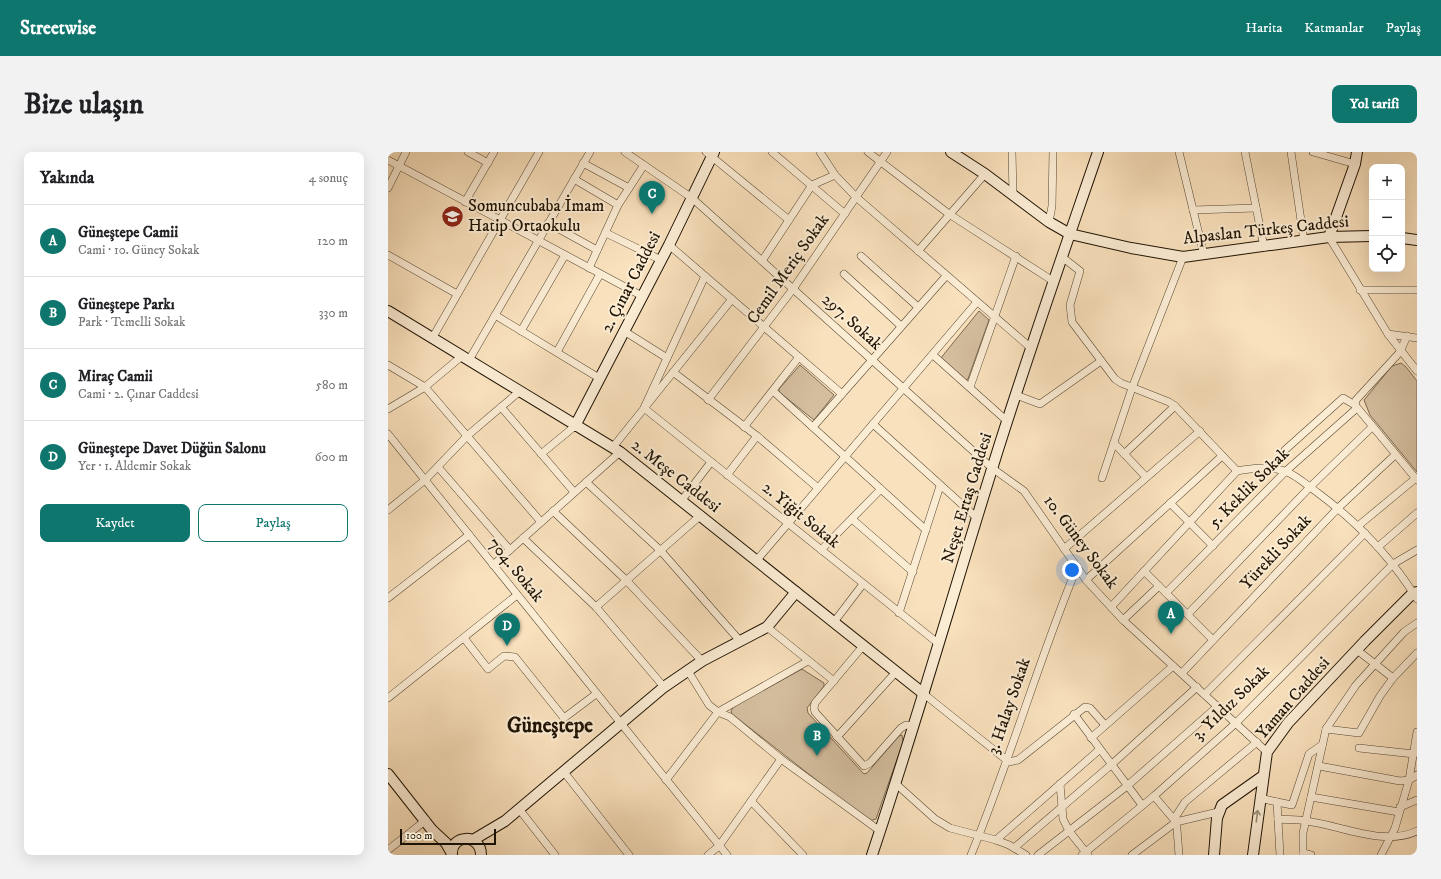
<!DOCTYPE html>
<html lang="tr">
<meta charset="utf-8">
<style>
body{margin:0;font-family:"IM FELL DW Pica",serif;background:#f2f2f2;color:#202124}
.controls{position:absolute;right:12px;top:12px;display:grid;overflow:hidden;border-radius:8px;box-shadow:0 4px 16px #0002}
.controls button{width:36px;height:36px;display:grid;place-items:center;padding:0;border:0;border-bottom:1px solid #e0e0e0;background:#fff;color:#202124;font:20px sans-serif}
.scale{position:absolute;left:12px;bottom:10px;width:96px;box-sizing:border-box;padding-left:4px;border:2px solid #201404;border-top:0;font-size:11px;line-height:14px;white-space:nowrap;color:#201404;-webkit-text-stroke:3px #fbecd4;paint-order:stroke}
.you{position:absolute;left:684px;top:418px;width:14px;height:14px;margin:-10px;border:3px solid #fff;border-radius:50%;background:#1a73e8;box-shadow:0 0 0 6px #1a73e833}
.badge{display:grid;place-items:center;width:26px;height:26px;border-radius:50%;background:#0f766e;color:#fff;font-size:13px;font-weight:700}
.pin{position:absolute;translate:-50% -33px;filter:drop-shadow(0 1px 2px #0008)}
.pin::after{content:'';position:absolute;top:21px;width:14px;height:12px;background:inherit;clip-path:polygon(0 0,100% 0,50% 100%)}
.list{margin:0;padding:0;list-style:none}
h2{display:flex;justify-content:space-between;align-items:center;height:52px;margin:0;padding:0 16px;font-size:17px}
h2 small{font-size:13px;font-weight:400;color:#757577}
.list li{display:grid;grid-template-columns:26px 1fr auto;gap:12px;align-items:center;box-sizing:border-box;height:72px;padding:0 16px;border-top:1px solid #e0e0e0}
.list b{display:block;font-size:15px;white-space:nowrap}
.list p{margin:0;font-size:13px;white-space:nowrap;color:#757577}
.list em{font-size:13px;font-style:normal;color:#757577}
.actions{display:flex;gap:8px;padding:12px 16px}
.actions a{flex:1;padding:9px 0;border:1px solid #0f766e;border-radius:8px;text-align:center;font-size:14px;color:#0f766e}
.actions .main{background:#0f766e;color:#fff}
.icon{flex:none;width:22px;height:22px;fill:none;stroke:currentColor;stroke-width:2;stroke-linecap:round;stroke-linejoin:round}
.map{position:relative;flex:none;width:1029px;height:703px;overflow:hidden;border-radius:8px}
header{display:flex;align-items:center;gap:24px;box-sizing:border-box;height:56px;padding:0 20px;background:#0f766e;color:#fff}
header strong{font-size:19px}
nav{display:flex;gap:22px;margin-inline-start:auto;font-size:14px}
.intro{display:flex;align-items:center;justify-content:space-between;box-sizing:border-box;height:96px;padding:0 24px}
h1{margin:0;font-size:28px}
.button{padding:10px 18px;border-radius:8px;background:#0f766e;color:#fff;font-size:14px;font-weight:700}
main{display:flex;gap:24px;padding:0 24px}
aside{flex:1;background:#fff;border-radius:8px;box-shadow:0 4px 16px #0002}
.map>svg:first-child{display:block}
.green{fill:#d4be9e;stroke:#7a6951}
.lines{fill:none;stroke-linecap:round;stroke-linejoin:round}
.street-casing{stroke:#564732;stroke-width:8}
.secondary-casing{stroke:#201404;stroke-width:12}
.street{stroke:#fbecd4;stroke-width:7}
.secondary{stroke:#fbecd4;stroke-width:10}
.oneway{stroke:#988b76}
.labels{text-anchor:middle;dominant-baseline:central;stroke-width:4;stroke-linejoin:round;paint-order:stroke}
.poi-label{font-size:17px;fill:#201404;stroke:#fbecd4;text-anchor:start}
.street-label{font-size:17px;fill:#201404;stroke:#fbecd4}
.district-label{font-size:21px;font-weight:bold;fill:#201404;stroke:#fbecd4}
</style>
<header>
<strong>Streetwise</strong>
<nav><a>Harita</a><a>Katmanlar</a><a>Paylaş</a></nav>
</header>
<div class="intro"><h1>Bize ulaşın</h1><a class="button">Yol tarifi</a></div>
<main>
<aside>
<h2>Yakında<small>4 sonuç</small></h2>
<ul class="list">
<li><span class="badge">A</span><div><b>Güneştepe Camii</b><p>Cami · 10. Güney Sokak</p></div><em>120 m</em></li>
<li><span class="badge">B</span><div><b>Güneştepe Parkı</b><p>Park · Temelli Sokak</p></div><em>330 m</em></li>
<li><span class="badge">C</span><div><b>Miraç Camii</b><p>Cami · 2. Çınar Caddesi</p></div><em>580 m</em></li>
<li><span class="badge">D</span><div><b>Güneştepe Davet Düğün Salonu</b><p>Yer · 1. Aldemir Sokak</p></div><em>600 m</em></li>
</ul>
<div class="actions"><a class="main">Kaydet</a><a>Paylaş</a></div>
</aside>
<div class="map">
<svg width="1029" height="703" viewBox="0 0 1029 703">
<rect width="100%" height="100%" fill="#f9e1bd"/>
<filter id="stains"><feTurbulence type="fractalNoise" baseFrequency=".005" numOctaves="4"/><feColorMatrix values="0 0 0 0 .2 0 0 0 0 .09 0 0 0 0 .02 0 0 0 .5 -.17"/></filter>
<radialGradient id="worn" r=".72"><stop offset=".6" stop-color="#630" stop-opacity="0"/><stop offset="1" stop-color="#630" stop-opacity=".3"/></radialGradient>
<g class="green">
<polygon points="591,159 601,168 580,227 576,229 552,207"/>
<polygon points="1013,211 1018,215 1029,229 1029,320 982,263 976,248 1004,214"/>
<polygon points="412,213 446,243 426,268 391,240 391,237"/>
<polygon points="414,517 436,531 436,534 419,556 420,561 476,622 479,621 511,584 514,583 515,590 488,667 481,669 477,666 344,562 343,559 346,554"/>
</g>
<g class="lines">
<defs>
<g id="street">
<polyline points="80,0 100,11"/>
<polyline points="237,0 304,46 604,316 636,339 698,428 735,468 879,600"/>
<polyline points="318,0 401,68"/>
<polyline points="384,0 457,62"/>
<polyline points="432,0 447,23 468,45 643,196"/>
<polyline points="480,0 561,62 665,129"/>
<polyline points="624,0 625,42"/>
<polyline points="791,0 816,103"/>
<polyline points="857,0 876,95"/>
<polyline points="903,0 916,89"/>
<polyline points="925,0 967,12"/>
<polyline points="0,8 254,144"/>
<polyline points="195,11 241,36"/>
<polyline points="186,27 230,53"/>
<polyline points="0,36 18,0"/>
<polyline points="77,50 106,0"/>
<polyline points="805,58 868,56"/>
<polyline points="661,70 664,54 665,0"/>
<polyline points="160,71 209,98"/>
<polyline points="218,81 273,108"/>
<polyline points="941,85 1000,182 1029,219"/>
<polyline points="281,93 454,242"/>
<polyline points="530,99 597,22"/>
<polyline points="0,103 69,142"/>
<polyline points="473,104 530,155"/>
<path d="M674,105L692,119L682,153L684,170L727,227L733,231L781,250L787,254L849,319C865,316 881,314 897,319C908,323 920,334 930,341C969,370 1003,405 1029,447"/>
<polyline points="374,109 424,33 447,23"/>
<polyline points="201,116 230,53 256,13"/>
<polyline points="456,122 513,174"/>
<polyline points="317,124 256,256 551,492"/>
<polyline points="972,138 1029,138"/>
<polyline points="107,163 211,226"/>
<polyline points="133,179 177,103"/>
<polyline points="236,179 279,206"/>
<polyline points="1000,182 1029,186"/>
<polyline points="45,185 151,0"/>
<polyline points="169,200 212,122"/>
<polyline points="545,203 619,269"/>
<polyline points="81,208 202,0"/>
<polyline points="0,213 37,235 153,370"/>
<polyline points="285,220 369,284 430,336"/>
<polyline points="582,235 628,104"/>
<polyline points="385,239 538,378"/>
<polyline points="628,243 652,252 713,209"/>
<polyline points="320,248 405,137 499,0"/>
<polyline points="967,253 968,248 1012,200 1019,184"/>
<polyline points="113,255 186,340"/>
<polyline points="0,257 37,235 74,204"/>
<polyline points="485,272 589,366"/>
<polyline points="356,275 411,205"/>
<polyline points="425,275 558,124"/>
<polyline points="0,282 339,703"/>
<polyline points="726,291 758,325"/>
<polyline points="225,295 344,147"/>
<polyline points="897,298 955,246 967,253 1029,328"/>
<polyline points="153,302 187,274"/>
<polyline points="736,302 787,254"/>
<polyline points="50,315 122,398"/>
<polyline points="339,323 369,284"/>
<polyline points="714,326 744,236 795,105"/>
<polyline points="198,330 272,398 352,489"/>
<polyline points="294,348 323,310"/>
<polyline points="782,351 825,394"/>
<polyline points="0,358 37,328 79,284 132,239"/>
<polyline points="165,359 238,428 314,509"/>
<polyline points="464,367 525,420"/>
<polyline points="970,374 1028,326"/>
<polyline points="135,386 208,455 276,535"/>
<polyline points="990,395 1029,361"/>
<polyline points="676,397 812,279"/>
<polyline points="433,398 493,337"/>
<polyline points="368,409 589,150"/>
<polyline points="105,413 232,300"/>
<polyline points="756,419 825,488"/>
<polyline points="698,428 834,304"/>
<polyline points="778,441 898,319 969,256"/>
<polyline points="0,446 81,383"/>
<polyline points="208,455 313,363"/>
<polyline points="723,455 849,319"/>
<polyline points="511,461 552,334"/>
<polyline points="800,462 922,335 984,275"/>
<polyline points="735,468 771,434"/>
<polyline points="446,470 475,432"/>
<polyline points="379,475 446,529"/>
<polyline points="76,486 100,517 116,504 127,505 176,566 208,542"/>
<polyline points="475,494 427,551 426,556 427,560 476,614 482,611 513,576 518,573 525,574"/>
<polyline points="969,498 1005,526"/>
<polyline points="300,519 321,553 330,560 342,565 393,607 492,679"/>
<polyline points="794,521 950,356 1007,303"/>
<polyline points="536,542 621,610 630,608 697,555 702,556 717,573"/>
<polyline points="817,542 977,381"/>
<polyline points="0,546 129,443"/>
<polyline points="686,562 754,653"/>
<polyline points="938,577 971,581 992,544 1005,526 1029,501"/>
<polyline points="449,585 507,521"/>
<polyline points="703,586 785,514"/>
<polyline points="971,596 1026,602"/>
<polyline points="931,614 1012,629 1021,628 1029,580"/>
<polyline points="176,620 241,703"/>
<polyline points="278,628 330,560 420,509"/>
<polyline points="507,631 547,667 562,676 608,688 621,693 638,703"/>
<polyline points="672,632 675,667 681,679 700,703"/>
<polyline points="766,644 788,670"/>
<polyline points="923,645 1011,660"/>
<polyline points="872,646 889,650 892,703"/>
<polyline points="363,649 415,703"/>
<polyline points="889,650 904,653 921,602 934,593"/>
<polyline points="1012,655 1029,648"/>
<polyline points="131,657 167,703"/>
<path d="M890,667C899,668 908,667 918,669C952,673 996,695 1029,679"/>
<polyline points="608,688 711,598"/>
<polyline points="626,696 723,613 809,535"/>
<polyline points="0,698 38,668"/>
<polyline points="915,701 923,703"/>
<polyline points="320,703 331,694 393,607"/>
<path d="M583,703C622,608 650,510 689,415"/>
<polyline points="650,703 739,634 830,554"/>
<polyline points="694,703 766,644 848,571 1005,412 1029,398"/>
<polyline points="744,703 788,670 830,660"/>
<polyline points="791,703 788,664 797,650 869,590"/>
<polyline points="915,703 915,681 938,577 968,533 1016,480 1029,471"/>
<polyline points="993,703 1007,676 1021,628 1029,623"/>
</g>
<g id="secondary">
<polyline points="563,0 597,22 661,70 682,82 743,96 795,105 941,85 984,84"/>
<polyline points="941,85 967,12 969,0"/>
<polyline points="1014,86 1029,88"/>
<polyline points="0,159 232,300 536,542"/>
<polyline points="187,274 281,93 326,0"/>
<polyline points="0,622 44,678 58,691 63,700"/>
<polyline points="85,688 117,669 276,535 314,509 379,475 408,440"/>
<path d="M64,703C62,682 93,681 93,703"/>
<path d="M484,703C527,575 564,445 604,317C637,210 674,105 710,0"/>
<polyline points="826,703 829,666 834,653 875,624"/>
<polyline points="865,703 879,600 900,571 977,489 1025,441 1029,440"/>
</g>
</defs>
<use href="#street" class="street-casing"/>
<use href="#secondary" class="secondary-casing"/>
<use href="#street" class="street"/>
<use href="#secondary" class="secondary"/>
</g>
<defs><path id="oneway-shaft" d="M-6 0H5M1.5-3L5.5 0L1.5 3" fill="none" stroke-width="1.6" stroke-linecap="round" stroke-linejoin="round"/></defs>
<use class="oneway" href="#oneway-shaft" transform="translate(869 664) rotate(-83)"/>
<defs>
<symbol id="school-disc" viewBox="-11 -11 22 22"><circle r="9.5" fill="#8f2418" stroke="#fbecd4"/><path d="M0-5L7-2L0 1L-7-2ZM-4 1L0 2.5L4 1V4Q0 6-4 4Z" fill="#fff"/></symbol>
</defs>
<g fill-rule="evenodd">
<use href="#school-disc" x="52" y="52" width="25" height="25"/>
</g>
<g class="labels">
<g class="poi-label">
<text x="80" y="54">Somuncubaba İmam<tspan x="80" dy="20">Hatip Ortaokulu</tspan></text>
</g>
<g class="street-label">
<text transform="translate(878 78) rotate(-6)">Alpaslan Türkeş Caddesi</text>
<text transform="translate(400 117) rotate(-55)">Cemil Meriç Sokak</text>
<text transform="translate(243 130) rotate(-63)">2. Çınar Caddesi</text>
<text transform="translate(464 170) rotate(42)">297. Sokak</text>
<text transform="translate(288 324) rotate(38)">2. Meşe Caddesi</text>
<text transform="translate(861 336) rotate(-45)">5. Keklik Sokak</text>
<text transform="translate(579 346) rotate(-73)">Neşet Ertaş Caddesi</text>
<text transform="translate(413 363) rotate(39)">2. Yiğit Sokak</text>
<text transform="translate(693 390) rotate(53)">10. Güney Sokak</text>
<text transform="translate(888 400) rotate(-47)">Yürekli Sokak</text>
<text transform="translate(128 418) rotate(51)">704. Sokak</text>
<text transform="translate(905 546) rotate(-49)">Yaman Caddesi</text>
<text transform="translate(843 551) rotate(-44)">3. Yıldız Sokak</text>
<text transform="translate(621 554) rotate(-71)">3. Halay Sokak</text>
</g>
<g class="district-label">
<text x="162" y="574">Güneştepe</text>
</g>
</g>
<rect width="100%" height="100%" filter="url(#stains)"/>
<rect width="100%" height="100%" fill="url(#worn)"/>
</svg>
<div class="controls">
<button>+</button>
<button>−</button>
<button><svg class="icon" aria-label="locate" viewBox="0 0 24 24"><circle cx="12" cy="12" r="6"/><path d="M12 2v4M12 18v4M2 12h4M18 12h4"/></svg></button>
</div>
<div class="scale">100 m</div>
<div class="you"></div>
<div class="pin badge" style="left:783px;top:482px">A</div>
<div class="pin badge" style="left:429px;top:604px">B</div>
<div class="pin badge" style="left:264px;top:62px">C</div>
<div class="pin badge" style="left:119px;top:494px">D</div>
</div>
</main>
